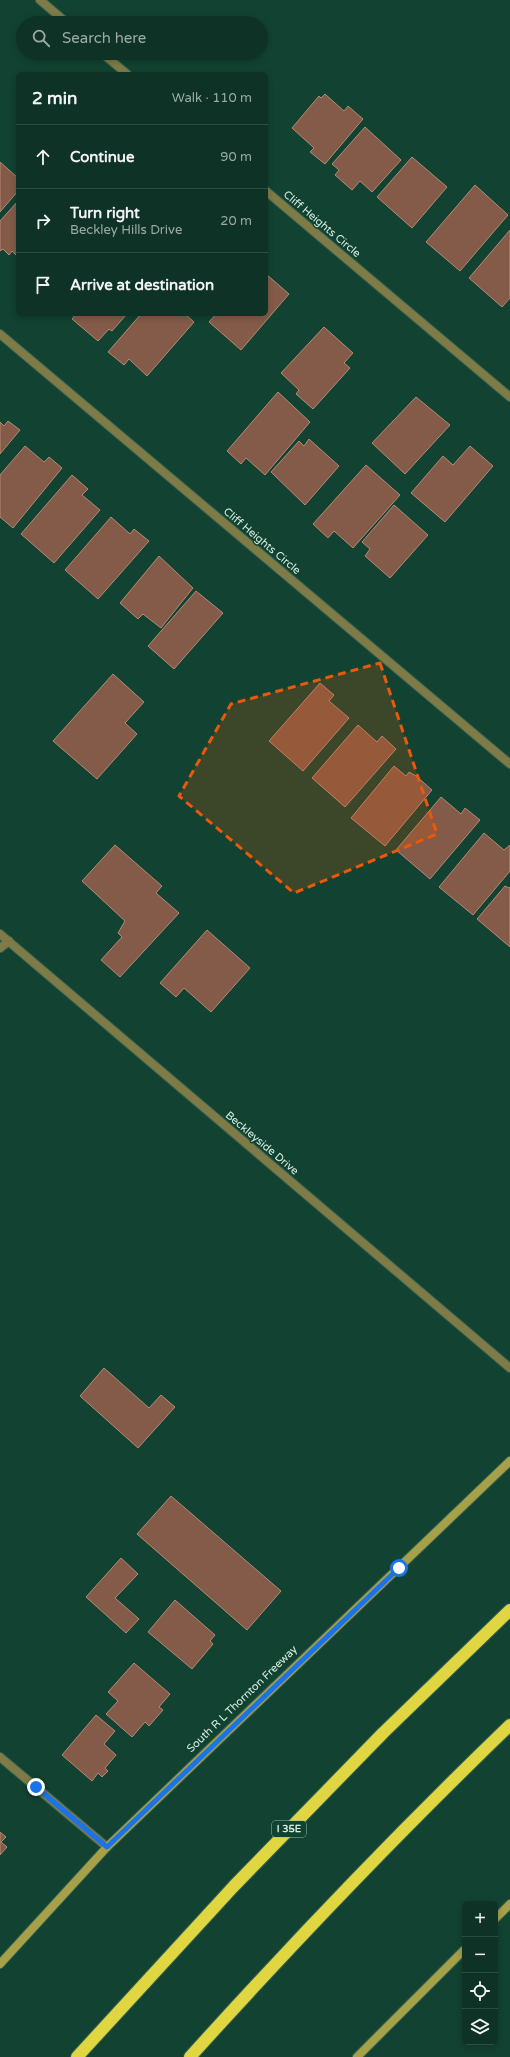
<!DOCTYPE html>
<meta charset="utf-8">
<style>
body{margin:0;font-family:"Varela Round",sans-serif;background:#173a2d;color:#f1f3f6}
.controls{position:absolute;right:12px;bottom:12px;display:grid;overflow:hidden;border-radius:6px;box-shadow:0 2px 6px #0003}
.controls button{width:36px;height:36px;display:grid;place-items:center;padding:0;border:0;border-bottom:1px solid #2e4d42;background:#0e3225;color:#f1f3f6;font:20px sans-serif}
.stop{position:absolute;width:12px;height:12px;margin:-9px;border:3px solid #1a73e8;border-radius:50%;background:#fff}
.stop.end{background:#1a73e8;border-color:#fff;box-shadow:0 1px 4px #0008}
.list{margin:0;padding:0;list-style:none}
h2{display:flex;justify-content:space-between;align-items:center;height:52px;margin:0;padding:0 16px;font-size:17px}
h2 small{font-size:13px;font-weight:400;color:#9baaa7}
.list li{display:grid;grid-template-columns:26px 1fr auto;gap:12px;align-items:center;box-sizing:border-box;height:64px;padding:0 16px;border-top:1px solid #2e4d42}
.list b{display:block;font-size:15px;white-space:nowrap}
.list p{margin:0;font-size:13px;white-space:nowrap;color:#9baaa7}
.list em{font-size:13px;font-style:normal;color:#9baaa7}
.icon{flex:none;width:22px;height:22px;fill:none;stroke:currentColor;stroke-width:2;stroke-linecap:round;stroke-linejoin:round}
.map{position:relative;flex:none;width:510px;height:2057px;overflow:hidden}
.search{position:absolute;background:#0e3225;box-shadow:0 2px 6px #0003;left:16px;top:16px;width:252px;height:44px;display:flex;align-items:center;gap:10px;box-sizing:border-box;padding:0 14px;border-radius:22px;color:#9baaa7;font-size:15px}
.panel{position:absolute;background:#0e3225;box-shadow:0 2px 6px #0003;left:16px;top:72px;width:252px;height:244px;border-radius:6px}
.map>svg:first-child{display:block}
.building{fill:#835b48;stroke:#b58a77}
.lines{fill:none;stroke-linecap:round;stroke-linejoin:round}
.service-casing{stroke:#356151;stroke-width:10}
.minor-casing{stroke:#356151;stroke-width:10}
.secondary-casing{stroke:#356151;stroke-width:10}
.motorway-casing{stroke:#356151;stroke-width:14}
.service{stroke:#7f7b47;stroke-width:8}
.minor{stroke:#7f7b47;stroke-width:8}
.secondary{stroke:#a6a048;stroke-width:8}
.motorway{stroke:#e0d641;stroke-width:12}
.route{stroke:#1a73e8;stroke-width:5}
.marked{fill:#e8590c;fill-opacity:0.2;stroke:#e8590c;stroke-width:3;stroke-dasharray:8 5;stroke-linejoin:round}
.labels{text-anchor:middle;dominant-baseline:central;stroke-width:3;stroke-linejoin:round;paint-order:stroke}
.shield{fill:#124231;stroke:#9bbbae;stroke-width:1}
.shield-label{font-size:10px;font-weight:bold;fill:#d6efe3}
.street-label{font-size:11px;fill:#d6efe3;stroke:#124231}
</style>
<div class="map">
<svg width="510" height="2057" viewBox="0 0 510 2057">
<rect width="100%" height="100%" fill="#124231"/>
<g class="building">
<polygon points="325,94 344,111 348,106 363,119 325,164 310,152 314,148 292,128 319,96 321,98"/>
<polygon points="365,127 401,160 372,192 360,181 352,190 335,175 339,170 332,164"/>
<polygon points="412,157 447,187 412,228 377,197"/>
<polygon points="0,162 18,178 18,191 0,212"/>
<polygon points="475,185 508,215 460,271 426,242"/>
<polygon points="18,201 18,257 12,251 9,255 3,249 0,251 0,221"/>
<polygon points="510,230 510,298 502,307 469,278"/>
<polygon points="266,274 289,294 241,350 209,322 216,314 266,314"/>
<polygon points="76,314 127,314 112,331 109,329 98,341 72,319"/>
<polygon points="141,314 185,314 194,322 147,376 129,359 124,365 108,352"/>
<polygon points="324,327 353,353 344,363 350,368 313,409 296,394 299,390 281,373"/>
<polygon points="278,392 310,422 265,475 246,458 241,464 227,451"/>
<polygon points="416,397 450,425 405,474 372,443"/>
<polygon points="8,421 20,430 0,454 0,422 4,426"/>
<polygon points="309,439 339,466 305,505 271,472 299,441 304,446"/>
<polygon points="25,446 44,462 49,457 62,468 13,528 0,517 0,475"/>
<polygon points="470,446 493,466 445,522 411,493 443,456 453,465"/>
<polygon points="366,465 400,495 353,548 334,531 328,538 313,524"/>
<polygon points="72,475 88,489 82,495 100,510 54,563 21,534"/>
<polygon points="394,505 428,535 390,578 365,556 370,549 362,542"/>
<polygon points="111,517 130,534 134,529 149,541 98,599 65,570"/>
<polygon points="159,556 193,588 161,628 143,614 138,619 120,603"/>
<polygon points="196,591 223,613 174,669 148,646"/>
<polygon points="113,674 144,702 125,723 137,734 97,779 53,741"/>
<polygon points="320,683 334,695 329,701 349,718 303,771 269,741"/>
<polygon points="358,725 377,742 382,736 396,749 345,807 312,778"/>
<polygon points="394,766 406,776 409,772 416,776 432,790 385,846 351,818"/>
<polygon points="441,797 461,814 465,808 480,820 430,879 396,850"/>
<polygon points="484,833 504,850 510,845 510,871 473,915 439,887"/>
<polygon points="115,845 162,886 156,893 179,913 120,977 101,960 122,937 118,933 125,921 82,881"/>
<polygon points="505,886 509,888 510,887 510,947 477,919"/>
<polygon points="207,930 250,968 211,1012 184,988 176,997 160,983"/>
<polygon points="104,1368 149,1408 161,1395 175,1407 138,1448 80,1396"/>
<polygon points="171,1496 281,1591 247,1630 137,1534"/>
<polygon points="121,1558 138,1574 115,1598 139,1619 126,1633 86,1597"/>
<polygon points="175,1600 215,1635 210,1641 213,1644 192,1669 148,1632"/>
<polygon points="134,1663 170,1694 159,1707 163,1710 149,1726 145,1722 132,1737 106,1714 118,1701 108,1692"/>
<polygon points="96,1715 115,1731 104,1744 116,1755 105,1768 108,1771 102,1777 98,1773 92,1781 62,1755"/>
<polygon points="0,1832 6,1837 1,1842 7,1847 0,1855"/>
</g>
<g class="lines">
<defs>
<polyline id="service" points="0,948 9,941"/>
<g id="minor">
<polyline points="40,0 67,23"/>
<polyline points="102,53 127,74"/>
<polyline points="266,191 510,397"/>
<polyline points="0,334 510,764"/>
<polyline points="0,934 510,1368"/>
<polyline points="0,1757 107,1847"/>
</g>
<g id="secondary">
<polyline points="495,1919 510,1904"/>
<polyline points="0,1964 107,1847 510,1461"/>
<polyline points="357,2057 465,1949"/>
</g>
<g id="motorway">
<polyline points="77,2057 234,1886 383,1733 510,1610"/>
<path d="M190,2057C293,1943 399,1832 510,1725"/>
</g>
</defs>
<use href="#service" class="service-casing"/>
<use href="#minor" class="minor-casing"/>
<use href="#secondary" class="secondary-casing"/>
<use href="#motorway" class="motorway-casing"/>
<use href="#service" class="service"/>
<use href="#minor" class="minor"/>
<use href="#secondary" class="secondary"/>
<use href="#motorway" class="motorway"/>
</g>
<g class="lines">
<polyline class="route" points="36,1787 107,1847 399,1568"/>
</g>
<path class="marked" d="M380,663L437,834L294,893L179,796L231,704Z"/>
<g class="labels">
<rect class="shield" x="272" y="1821" width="34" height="16" rx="3"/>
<g class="shield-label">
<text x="289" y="1829">I 35E</text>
</g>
<g class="street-label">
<text transform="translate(322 224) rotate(40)">Cliff Heights Circle</text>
<text transform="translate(262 541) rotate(40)">Cliff Heights Circle</text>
<text transform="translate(262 1143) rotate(40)">Beckleyside Drive</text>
<text transform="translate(242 1699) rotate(-44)">South R L Thornton Freeway</text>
</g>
</g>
</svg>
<div class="controls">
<button>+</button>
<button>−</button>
<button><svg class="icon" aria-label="locate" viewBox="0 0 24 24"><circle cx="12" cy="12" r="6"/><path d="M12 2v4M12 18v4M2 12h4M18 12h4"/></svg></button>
<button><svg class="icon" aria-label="layers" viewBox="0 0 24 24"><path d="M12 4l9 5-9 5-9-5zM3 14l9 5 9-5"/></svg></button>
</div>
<div class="stop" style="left:399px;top:1568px"></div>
<div class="stop end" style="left:36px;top:1787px"></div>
<div class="search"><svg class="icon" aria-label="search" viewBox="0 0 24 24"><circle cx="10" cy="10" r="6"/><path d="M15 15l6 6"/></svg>Search here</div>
<section class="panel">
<h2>2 min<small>Walk · 110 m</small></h2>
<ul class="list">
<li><svg class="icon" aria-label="ahead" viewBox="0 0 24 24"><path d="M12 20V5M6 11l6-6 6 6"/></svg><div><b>Continue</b></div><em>90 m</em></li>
<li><svg class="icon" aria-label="right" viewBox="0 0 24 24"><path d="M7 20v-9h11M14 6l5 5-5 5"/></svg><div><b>Turn right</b><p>Beckley Hills Drive</p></div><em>20 m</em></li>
<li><svg class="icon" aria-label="arrive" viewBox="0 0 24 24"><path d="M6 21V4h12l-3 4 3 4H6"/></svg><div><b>Arrive at destination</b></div></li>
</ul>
</section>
</div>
